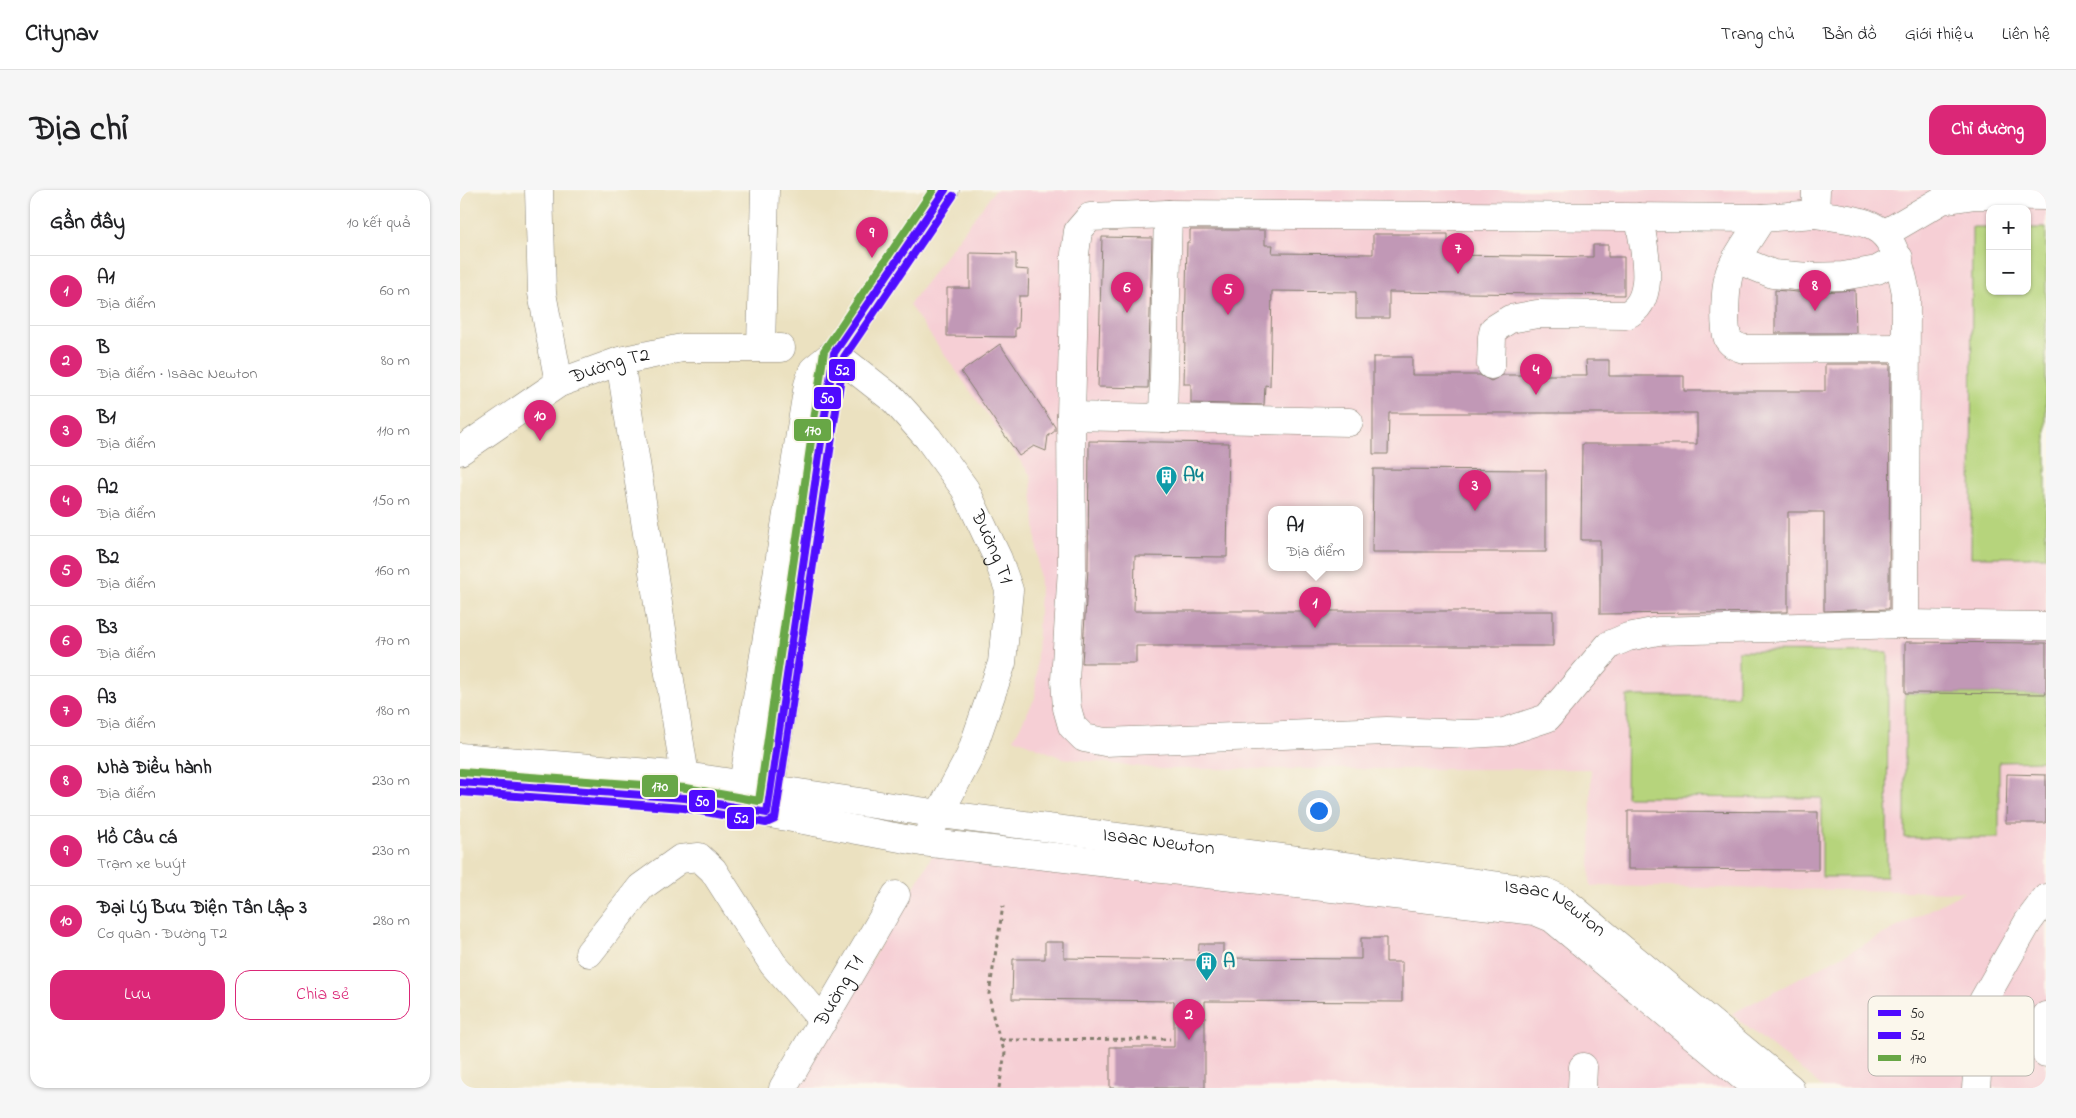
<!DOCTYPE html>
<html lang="vi">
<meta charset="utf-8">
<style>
body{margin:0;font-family:"Indie Flower",sans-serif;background:#f6f6f6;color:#202124}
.controls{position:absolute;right:15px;top:15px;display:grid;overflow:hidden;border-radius:10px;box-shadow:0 1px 4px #0004}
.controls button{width:45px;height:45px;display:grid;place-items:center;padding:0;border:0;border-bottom:1px solid #e0e0e0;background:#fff;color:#202124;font:25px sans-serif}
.you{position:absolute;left:858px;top:620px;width:18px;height:18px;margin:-12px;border:4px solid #fff;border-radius:50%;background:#1a73e8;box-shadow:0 0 0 8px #1a73e833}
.badge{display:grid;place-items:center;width:32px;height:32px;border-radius:50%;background:#db2777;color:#fff;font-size:16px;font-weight:700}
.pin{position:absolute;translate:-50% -41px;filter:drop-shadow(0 1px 2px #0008)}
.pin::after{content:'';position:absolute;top:26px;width:18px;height:15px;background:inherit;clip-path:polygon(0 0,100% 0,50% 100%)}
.popup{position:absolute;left:808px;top:316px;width:95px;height:65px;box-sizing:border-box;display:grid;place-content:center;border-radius:10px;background:#fff;filter:drop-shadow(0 1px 4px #0005);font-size:16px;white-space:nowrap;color:#757577}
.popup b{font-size:19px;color:#202124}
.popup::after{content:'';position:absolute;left:50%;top:100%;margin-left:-10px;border:10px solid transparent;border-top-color:#fff}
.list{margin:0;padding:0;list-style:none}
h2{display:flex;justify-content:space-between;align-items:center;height:65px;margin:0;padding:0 20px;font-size:21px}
h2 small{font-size:16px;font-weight:400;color:#757577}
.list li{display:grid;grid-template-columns:32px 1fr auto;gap:15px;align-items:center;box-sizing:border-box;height:70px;padding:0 20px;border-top:1px solid #e0e0e0}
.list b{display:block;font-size:19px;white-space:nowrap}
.list p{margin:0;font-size:16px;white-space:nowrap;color:#757577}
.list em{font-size:16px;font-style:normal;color:#757577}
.actions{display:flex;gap:10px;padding:15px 20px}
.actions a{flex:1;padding:11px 0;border:1px solid #db2777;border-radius:15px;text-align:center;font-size:18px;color:#db2777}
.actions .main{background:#db2777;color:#fff}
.map{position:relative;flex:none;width:1586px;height:898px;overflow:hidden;border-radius:15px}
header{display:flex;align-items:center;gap:30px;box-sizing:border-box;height:70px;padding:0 25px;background:#fff;border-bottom:1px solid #e0e0e0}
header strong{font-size:24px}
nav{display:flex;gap:28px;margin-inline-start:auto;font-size:18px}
.intro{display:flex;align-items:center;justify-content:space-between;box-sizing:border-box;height:120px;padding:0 30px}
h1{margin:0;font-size:35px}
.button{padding:12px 22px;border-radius:15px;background:#db2777;color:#fff;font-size:18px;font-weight:700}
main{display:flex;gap:30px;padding:0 30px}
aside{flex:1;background:#fff;border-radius:15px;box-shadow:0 1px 4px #0004}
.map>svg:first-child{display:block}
.built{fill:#f6cfd5;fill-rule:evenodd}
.green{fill:#b6d47b;stroke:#69784c}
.building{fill:#c198b6}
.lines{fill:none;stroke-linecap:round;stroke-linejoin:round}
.minor-casing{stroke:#847e6e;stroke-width:29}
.path{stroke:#847e6e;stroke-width:3;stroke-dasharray:4 4;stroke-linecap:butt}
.minor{stroke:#fff;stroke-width:28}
.bus-1-casing{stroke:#fbf7ec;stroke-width:11}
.bus-2-casing{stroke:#fbf7ec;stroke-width:11}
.bus-3-casing{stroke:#fbf7ec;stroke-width:11}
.bus-1{stroke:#4f0aff;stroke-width:8}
.bus-2{stroke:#4f0aff;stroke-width:8}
.bus-3{stroke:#68a746;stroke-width:8}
.labels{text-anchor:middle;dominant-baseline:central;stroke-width:5;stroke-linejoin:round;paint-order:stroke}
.street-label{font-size:20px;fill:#1c1c1c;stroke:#fbf7ec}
.culture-label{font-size:20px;font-weight:bold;fill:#0d838f;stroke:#fbf7ec;text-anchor:start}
.key{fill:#fbf7ec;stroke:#b8b5ae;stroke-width:1}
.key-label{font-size:14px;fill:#1c1c1c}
.line-badge{stroke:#fbf7ec;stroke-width:2}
.badge-label{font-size:14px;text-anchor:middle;font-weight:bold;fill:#fff}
</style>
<header>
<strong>Citynav</strong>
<nav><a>Trang chủ</a><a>Bản đồ</a><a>Giới thiệu</a><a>Liên hệ</a></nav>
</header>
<div class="intro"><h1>Địa chỉ</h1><a class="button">Chỉ đường</a></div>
<main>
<aside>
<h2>Gần đây<small>10 kết quả</small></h2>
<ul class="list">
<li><span class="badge">1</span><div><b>A1</b><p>Địa điểm</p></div><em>60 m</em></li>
<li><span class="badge">2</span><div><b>B</b><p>Địa điểm · Isaac Newton</p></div><em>80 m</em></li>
<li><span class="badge">3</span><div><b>B1</b><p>Địa điểm</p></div><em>110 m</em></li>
<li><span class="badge">4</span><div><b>A2</b><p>Địa điểm</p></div><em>150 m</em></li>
<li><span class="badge">5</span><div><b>B2</b><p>Địa điểm</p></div><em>160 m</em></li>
<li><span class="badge">6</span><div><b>B3</b><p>Địa điểm</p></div><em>170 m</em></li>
<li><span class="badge">7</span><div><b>A3</b><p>Địa điểm</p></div><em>180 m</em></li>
<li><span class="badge">8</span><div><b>Nhà Điều hành</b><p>Địa điểm</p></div><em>230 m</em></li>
<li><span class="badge">9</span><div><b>Hồ Câu cá</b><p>Trạm xe buýt</p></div><em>230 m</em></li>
<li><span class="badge">10</span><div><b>Đại Lý Bưu Điện Tân Lập 3</b><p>Cơ quan · Đường T2</p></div><em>280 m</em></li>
</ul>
<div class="actions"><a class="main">Lưu</a><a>Chia sẻ</a></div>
</aside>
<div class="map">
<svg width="1586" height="898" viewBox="0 0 1586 898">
<rect width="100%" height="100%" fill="#fbf7ec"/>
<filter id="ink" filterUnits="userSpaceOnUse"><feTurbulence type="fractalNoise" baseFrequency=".02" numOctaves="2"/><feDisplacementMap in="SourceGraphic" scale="10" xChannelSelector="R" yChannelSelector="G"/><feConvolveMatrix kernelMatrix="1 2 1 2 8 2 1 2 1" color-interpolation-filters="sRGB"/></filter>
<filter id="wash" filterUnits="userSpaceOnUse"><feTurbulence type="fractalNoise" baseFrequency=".0096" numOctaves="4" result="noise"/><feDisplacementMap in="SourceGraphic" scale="20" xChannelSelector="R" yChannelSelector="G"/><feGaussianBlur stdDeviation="1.12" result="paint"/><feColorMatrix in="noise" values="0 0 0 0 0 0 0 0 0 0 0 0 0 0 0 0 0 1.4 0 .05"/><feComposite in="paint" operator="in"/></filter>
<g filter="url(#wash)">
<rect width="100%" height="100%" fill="#ebe1c0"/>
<g class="built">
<path d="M535,0H1586V898H1364L1271,824L1504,702L1130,696L1131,579H700L602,568L554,548L575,508L580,396L571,286L449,115ZM1530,19H1567V101H1530ZM811,319H899V377H811Z"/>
<polygon points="472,666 1073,725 1282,898 337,898"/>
</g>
<g class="green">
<polygon points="1512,37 1530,37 1530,101 1567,101 1567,38 1586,38 1586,367 1511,367"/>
<polygon points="1278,461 1428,462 1427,687 1362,687 1362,608 1166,607 1167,506 1278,506"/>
<polygon points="1445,503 1586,504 1586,571 1539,572 1539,648 1445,648"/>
</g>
<g id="blocks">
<g class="building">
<polygon points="730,40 805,40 805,55 813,55 812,63 913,64 913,44 988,44 988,65 1133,67 1133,55 1148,55 1148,67 1164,67 1164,105 929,102 929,128 896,128 896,102 812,101 810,196 805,195 804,215 731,213 731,194 724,194 727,52 730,52"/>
<polygon points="642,47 692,48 688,198 638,197"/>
<polygon points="510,63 556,64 556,79 569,80 568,106 559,106 558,138 555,138 555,147 487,146 487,98 510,98"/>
<polygon points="1315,100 1348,103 1395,100 1396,143 1315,143"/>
<polygon points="540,154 595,237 595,241 588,246 586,261 574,256 559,266 501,182"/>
<polygon points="913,167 952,167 952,185 1020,185 1031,191 1043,185 1127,185 1126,170 1149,170 1149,186 1224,186 1224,201 1365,201 1365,174 1430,174 1429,419 1364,421 1364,322 1328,322 1328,422 1140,424 1140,350 1121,350 1122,254 1237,254 1237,223 929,223 928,264 913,264"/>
<polygon points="629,251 769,253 767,367 675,366 674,421 1093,421 1093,456 676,456 676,473 622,473 628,379"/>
<polygon points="913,279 1086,280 1086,362 912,362"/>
<polygon points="1445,452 1586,453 1586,504 1445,503"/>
<polygon points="1547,584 1586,585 1586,633 1546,633"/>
<polygon points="1168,621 1358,622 1358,680 1168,679"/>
<polygon points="901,748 926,748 926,772 942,772 942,812 745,811 745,898 650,898 650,857 714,857 714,811 552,809 553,769 585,769 585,752 604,752 604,768 738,770 739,754 763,754 763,768 901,769"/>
</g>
</g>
</g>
<g filter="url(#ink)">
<use href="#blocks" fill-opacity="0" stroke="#847e6e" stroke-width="1"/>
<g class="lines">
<defs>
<g id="minor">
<polyline points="79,0 82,103 99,193"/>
<path d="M1356,0L1355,24C1422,33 1432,34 1446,103L1445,434L1586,436"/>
<polyline points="1355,24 1302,28 708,24 630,27 618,41 615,64 611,226 612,378 605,490 607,518 612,536 624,548 645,552 927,541 1010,544 1044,542 1087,528 1149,455 1168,447 1198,441 1445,434"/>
<path d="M1302,28C1292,45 1279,61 1271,79C1265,91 1263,136 1268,149C1272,155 1277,157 1284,159L1445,158"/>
<polyline points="1424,44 1482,10 1515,5 1586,6"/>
<polyline points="1276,69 1313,84 1348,87 1383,86 1417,80 1439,68"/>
<polyline points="301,156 305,0"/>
<path id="s1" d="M374,163L434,210L468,248L505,299L538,369L549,400L542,473L510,566L471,639"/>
<polyline points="160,171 225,586"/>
<path d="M1031,175L1032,147L1034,139L1050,129L1077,124L1166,125C1199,111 1183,55 1179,27"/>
<polyline points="611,226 889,232"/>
<polyline points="703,228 708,24"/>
<path id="s2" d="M0,261L99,193L160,171L222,158H321"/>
<path id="s3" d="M0,567L225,586L480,624L1086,702L1103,710L1330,898"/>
<polyline points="0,592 225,608 462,652 1075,721 1092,728 1296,898"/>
<polyline points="280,613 348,195 353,180 374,163 485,0"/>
<polyline points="308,617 374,163"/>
<polyline points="129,763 181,697 220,669 239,667 253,680 313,774 363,831"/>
<path d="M1586,826C1579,835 1580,853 1586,863"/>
<path id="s4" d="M323,898L436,705"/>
<polyline points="1122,898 1123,877"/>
<polyline points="1516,898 1523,811 1568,732 1586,708"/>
</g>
</defs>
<use href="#minor" class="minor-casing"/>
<g class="path">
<polyline points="541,850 710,849"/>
<polyline points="539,898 545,863 534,831 529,804 543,716"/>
</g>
<use href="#minor" class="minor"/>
<defs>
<polyline id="bus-1" points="0,592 225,608 307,623 374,163 485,0"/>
<polyline id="bus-2" points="0,602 224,618 306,633 315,629 384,167 493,6"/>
<polyline id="bus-3" points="1,582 226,598 299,611 364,161 473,0"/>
</defs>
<use href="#bus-1" class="bus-1-casing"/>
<use href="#bus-2" class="bus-2-casing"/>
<use href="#bus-3" class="bus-3-casing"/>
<use href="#bus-1" class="bus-1"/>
<use href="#bus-2" class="bus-2"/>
<use href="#bus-3" class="bus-3"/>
</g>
</g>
<defs>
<symbol id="building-pin" viewBox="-11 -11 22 30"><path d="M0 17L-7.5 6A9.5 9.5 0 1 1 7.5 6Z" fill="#0f9aa8" stroke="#fbf7ec"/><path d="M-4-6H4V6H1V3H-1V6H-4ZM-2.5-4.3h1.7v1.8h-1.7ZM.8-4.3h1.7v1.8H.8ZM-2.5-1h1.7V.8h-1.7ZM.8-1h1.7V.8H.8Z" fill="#fff"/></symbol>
</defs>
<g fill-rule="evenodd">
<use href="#building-pin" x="694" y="274" width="25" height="34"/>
<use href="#building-pin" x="734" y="760" width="25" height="34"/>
</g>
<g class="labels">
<g class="street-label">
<text stroke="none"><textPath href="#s2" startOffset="174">Đường T2</textPath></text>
<text stroke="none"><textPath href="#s1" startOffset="254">Đường T1</textPath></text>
<text stroke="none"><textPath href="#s3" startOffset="704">Isaac Newton</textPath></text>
<text stroke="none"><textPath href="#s3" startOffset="1109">Isaac Newton</textPath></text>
<text stroke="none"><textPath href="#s4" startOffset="112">Đường T1</textPath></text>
</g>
<g class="culture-label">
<text x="723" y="286">A4</text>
<text x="763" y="772">A</text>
</g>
</g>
<rect x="1408" y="806" width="166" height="80" rx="8" class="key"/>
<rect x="1418" y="820" width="23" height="6" fill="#4f0aff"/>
<rect x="1418" y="842" width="23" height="7" fill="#4f0aff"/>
<rect x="1418" y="865" width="23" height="6" fill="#68a746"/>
<g class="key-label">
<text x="1450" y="828">50</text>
<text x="1450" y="850">52</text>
<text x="1450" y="873">170</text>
</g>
<g class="line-badge">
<rect x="368" y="168" width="28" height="24" rx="5" fill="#4f0aff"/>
<rect x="353" y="196" width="29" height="24" rx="5" fill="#4f0aff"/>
<rect x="333" y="228" width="39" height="24" rx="5" fill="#68a746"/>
<rect x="181" y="584" width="38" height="24" rx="5" fill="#68a746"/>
<rect x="228" y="599" width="28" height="24" rx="5" fill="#4f0aff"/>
<rect x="266" y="616" width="29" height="24" rx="5" fill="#4f0aff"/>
</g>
<g class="badge-label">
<text x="382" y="185">52</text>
<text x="367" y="213">50</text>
<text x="353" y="245">170</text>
<text x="200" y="601">170</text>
<text x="242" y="616">50</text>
<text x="281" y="633">52</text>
</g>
</svg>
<div class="controls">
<button>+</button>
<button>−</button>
</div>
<div class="you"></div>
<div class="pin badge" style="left:855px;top:438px">1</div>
<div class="popup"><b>A1</b>Địa điểm</div>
<div class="pin badge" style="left:729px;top:850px">2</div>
<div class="pin badge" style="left:1015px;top:321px">3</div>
<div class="pin badge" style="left:1076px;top:205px">4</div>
<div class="pin badge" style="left:768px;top:125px">5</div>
<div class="pin badge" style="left:667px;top:123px">6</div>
<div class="pin badge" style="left:998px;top:84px">7</div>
<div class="pin badge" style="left:1355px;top:121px">8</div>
<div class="pin badge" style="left:412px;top:68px">9</div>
<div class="pin badge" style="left:80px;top:251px">10</div>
</div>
</main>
